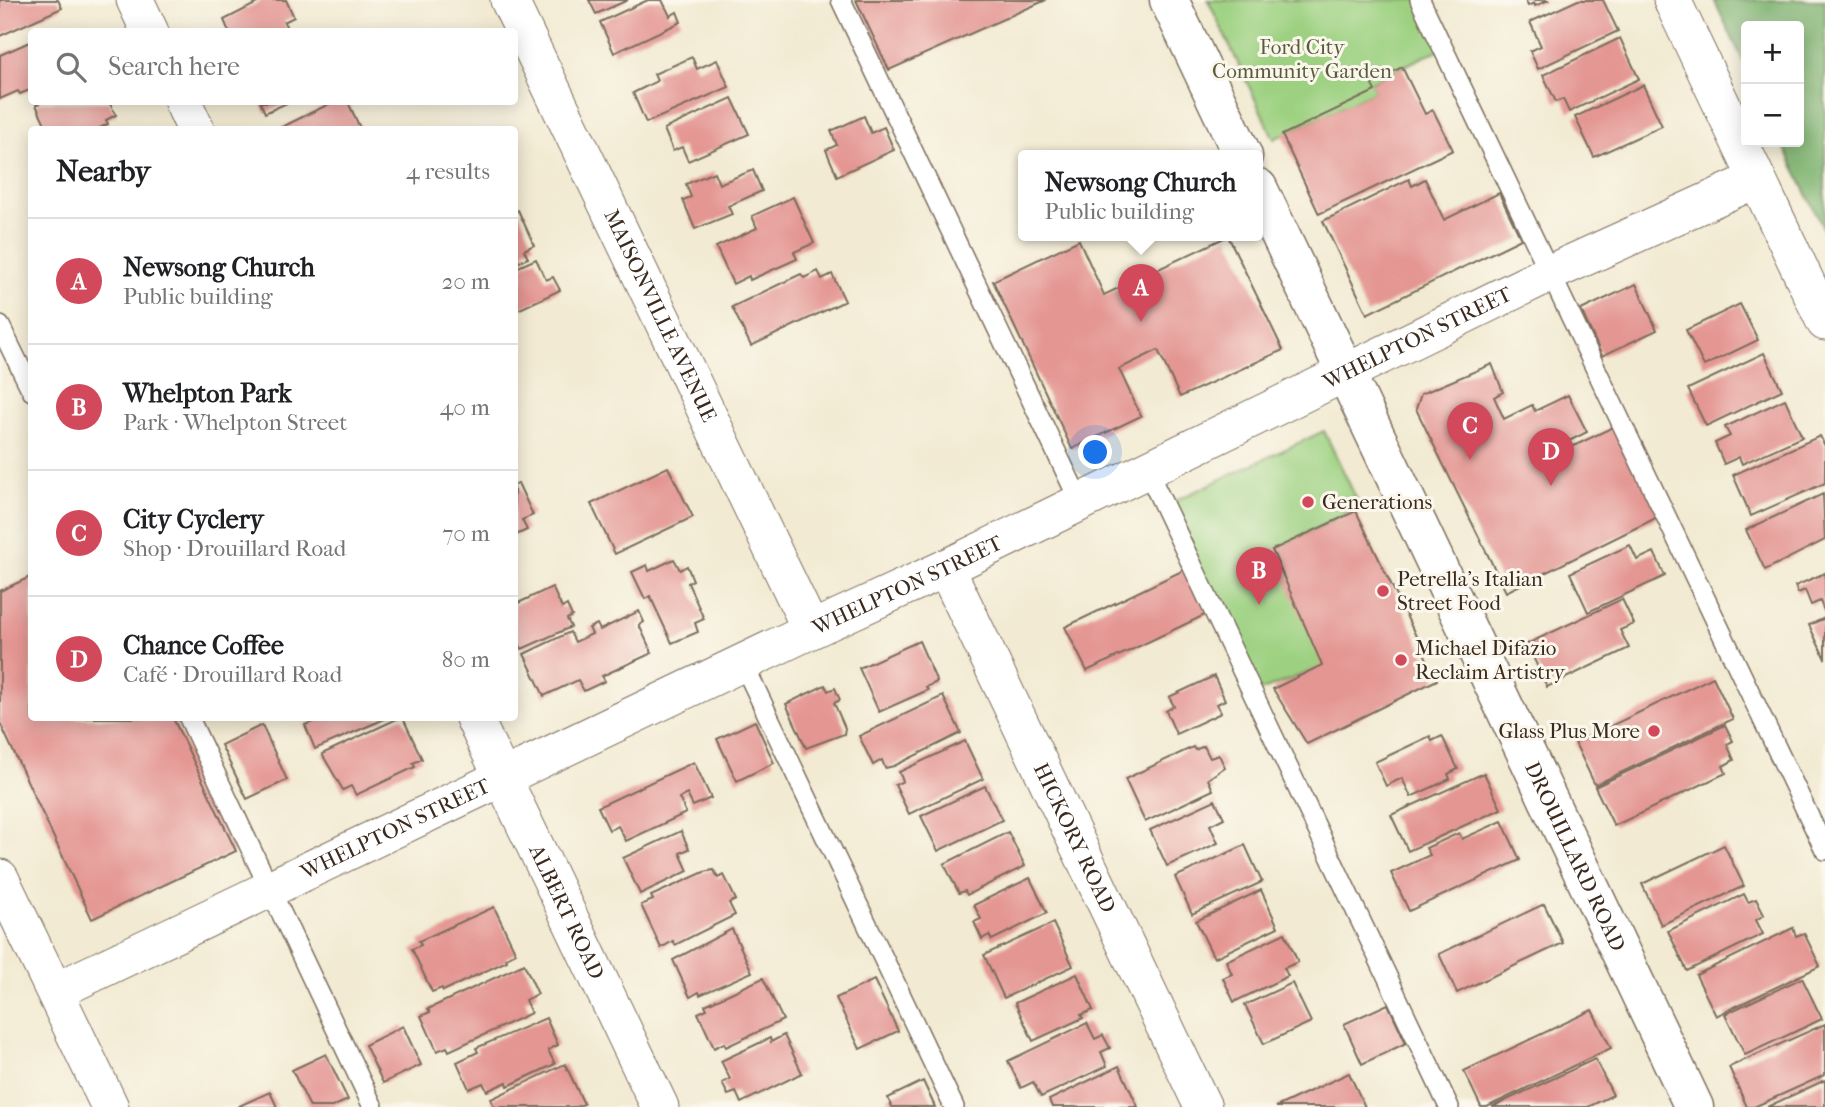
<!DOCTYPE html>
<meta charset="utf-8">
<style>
body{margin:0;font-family:"IM FELL French Canon",serif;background:#f6f6f6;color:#202124}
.controls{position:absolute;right:21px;top:21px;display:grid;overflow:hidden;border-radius:7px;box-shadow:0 4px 18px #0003}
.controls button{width:63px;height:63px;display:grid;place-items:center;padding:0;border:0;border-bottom:2px solid #e0e0e0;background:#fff;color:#202124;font:35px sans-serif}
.you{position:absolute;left:1096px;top:453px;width:24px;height:24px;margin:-18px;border:5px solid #fff;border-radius:50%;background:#1a73e8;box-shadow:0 0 0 10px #1a73e833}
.badge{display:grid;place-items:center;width:46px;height:46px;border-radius:50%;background:#d1495b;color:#fff;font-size:23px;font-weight:700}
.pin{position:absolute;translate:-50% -58px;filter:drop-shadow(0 2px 4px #0008)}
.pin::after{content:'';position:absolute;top:37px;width:24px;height:21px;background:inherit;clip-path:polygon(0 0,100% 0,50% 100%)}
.popup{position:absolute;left:1018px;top:150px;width:245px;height:91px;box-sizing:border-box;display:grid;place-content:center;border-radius:7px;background:#fff;filter:drop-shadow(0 2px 5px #0005);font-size:23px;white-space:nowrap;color:#757577}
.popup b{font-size:26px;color:#202124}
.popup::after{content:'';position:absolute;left:50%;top:100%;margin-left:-14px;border:14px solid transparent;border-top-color:#fff}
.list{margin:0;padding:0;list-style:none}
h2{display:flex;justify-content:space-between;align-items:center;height:91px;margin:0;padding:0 28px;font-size:30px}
h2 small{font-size:23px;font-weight:400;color:#757577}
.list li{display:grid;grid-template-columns:46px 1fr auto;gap:21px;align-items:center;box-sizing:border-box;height:126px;padding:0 28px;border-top:2px solid #e0e0e0}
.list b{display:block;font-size:26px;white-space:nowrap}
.list p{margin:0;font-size:23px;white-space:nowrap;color:#757577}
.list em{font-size:23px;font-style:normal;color:#757577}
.icon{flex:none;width:38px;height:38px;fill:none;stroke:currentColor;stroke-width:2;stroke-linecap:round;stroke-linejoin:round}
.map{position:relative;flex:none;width:1825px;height:1107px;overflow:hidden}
.search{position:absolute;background:#fff;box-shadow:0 4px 18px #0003;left:28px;top:28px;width:490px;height:77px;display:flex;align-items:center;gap:18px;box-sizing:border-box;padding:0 24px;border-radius:7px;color:#757577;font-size:26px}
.panel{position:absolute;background:#fff;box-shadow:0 4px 18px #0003;left:28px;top:126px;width:490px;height:595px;border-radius:7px}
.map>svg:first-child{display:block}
.green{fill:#9dd181;stroke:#6c7e50;stroke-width:2}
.forest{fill:#7eb36f;stroke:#5c6e46;stroke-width:2}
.building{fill:#e49693}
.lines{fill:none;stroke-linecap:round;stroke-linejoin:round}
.lane-casing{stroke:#7b6d5d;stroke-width:22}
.street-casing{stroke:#7b6d5d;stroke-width:39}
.secondary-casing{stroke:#7b6d5d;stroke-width:41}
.lane{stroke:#fff;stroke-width:19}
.street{stroke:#fff;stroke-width:37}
.secondary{stroke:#fff;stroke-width:38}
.poi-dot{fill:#d1495b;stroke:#fbf7ec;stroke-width:2.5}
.labels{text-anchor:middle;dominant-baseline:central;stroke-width:6;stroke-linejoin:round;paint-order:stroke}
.park-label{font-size:21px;fill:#585c3c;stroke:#fbf7ec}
.street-label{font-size:21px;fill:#3b2a1e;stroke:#fbf7ec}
.poi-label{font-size:21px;fill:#3b2a1e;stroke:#fbf7ec;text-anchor:start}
</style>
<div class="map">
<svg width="1825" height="1107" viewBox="0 0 1825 1107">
<rect width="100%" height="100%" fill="#fbf7ec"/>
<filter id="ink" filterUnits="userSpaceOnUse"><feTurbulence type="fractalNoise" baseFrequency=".0143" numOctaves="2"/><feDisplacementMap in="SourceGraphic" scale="14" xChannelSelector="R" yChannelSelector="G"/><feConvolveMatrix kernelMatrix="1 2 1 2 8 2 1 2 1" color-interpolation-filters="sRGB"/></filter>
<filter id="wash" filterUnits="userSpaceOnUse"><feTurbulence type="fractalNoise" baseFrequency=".00686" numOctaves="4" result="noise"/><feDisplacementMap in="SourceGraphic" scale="28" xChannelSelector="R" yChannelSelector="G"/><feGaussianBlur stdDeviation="1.57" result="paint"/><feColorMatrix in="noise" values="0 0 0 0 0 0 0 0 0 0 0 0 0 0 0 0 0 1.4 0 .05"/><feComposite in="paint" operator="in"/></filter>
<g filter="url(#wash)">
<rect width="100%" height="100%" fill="#f2ead2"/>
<g class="green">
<polygon points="1208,0 1420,0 1442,48 1371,82 1375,91 1274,139"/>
<polygon points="1324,431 1360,506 1279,548 1334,662 1253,694 1164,506"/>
</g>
<polygon class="forest" points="1714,0 1825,0 1825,232 1782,142 1799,142 1799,26 1746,26 1746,67"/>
<g id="blocks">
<g class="building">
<polygon points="0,0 58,0 62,8 0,36"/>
<polygon points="263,0 286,0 294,17 284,22 289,32 229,32 224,20"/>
<polygon points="589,0 628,0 596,14"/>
<polygon points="648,0 662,0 670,16 677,12 681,22 614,53 600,22"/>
<polygon points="856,0 1046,0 889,70"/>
<polygon points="1525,0 1549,0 1535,6 1534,3 1528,6"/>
<polygon points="1578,0 1603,0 1618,31 1538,69 1530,51 1541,46 1530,22"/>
<polygon points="1620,38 1639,79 1569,112 1563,99 1556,102 1543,75"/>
<polygon points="32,41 32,89 20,94 18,91 0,99 0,55"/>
<polygon points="692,57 697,69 717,60 729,87 646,123 633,93 657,81 654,74"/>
<polygon points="1402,67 1425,114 1433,110 1453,150 1319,214 1282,135 1375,91 1371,83"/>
<polygon points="1643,85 1662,126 1594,157 1575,117"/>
<polygon points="732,98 749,134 688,161 682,147 673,151 664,129"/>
<polygon points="42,102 109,102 116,115 106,120 108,124 96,130 48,130 36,105"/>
<polygon points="260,102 289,102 265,113"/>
<polygon points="333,102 348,102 361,130 276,130"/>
<polygon points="864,116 871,133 884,127 894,150 837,176 826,150 837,145 831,131"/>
<polygon points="753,170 762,191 728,206 732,214 695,229 683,200 691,197 686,184 714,172 719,184"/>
<polygon points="1409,179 1412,186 1425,179 1444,220 1499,193 1521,239 1367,314 1323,221"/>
<polygon points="793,197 814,243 794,252 797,259 750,280 749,276 733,284 716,247 757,228 752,216"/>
<polygon points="518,210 534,245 524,250 528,258 514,264 514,212"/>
<polygon points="1228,236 1283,350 1180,397 1158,350 1119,369 1141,416 1072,449 993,281 1079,240 1104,295"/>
<polygon points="536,259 546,280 553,277 560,290 514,312 514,269"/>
<polygon points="818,271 822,279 832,274 845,301 751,346 732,307 801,274 804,278"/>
<polygon points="1636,284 1657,330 1602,356 1581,310"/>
<polygon points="1740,304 1758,340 1704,366 1686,330"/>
<polygon points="1764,353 1782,390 1706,426 1688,389"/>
<polygon points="1492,364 1503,392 1494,397 1504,419 1532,405 1535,411 1568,395 1587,432 1553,449 1555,454 1549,458 1617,425 1660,516 1506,592 1416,409 1421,394"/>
<polygon points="1785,399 1802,437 1742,464 1739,457 1724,464 1715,443 1730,436 1725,427"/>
<polygon points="1820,436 1825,446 1825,483 1751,516 1733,475"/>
<polygon points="668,467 693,517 615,554 591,504"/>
<polygon points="518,483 533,515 522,520 527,530 514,536 514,485"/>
<polygon points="1823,494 1825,540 1765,570 1746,530"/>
<polygon points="1356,511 1437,680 1307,744 1273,689 1322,665 1272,550"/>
<polygon points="1630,545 1637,560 1654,552 1665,576 1588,612 1570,573"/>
<polygon points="674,559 680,570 687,566 693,580 688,583 704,619 695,623 698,632 672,643 650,596 645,599 632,572 647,565 649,571"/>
<polygon points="1188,568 1209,613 1087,671 1065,627"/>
<polygon points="1825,573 1825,613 1820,601 1811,605 1805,590 1798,593 1795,586"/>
<polygon points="32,576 32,718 173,718 236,851 92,919 0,723 0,591"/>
<polygon points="552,587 562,608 567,605 572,616 567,619 571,627 522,649 514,634 514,605"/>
<polygon points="1622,599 1634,624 1620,630 1629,648 1547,687 1527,644"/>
<polygon points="639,611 644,622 639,625 652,653 602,676 605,681 584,691 578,680 544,696 524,654 570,632 575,642 592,634 589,628 597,624 600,630"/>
<polygon points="1825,618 1825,659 1809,625"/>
<polygon points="919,641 937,682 926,687 928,690 879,712 859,668"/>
<polygon points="1214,676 1225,700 1217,704 1221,713 1176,734 1166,711 1174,706 1169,697"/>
<polygon points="1713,677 1733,719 1595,785 1575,743"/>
<polygon points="825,685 828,691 835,688 840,700 834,703 845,728 844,734 806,748 786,704"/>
<polygon points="943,696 961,733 894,766 885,768 882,760 873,765 859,736"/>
<polygon points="314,718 387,718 315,749 305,725 315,721"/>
<polygon points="399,718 403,718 422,759 413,763 415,767 356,795 351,786 343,790 322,754"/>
<polygon points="755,721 774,763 737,781 717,739"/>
<polygon points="262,725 287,780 247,799 221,745"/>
<polygon points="1725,725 1733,741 1727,744 1734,760 1723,766 1726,773 1614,826 1595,787"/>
<polygon points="1430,736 1432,741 1442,736 1458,769 1448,774 1450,779 1411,797 1402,778 1386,786 1375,762"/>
<polygon points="965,741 983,779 909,814 895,785 903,781 899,772"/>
<polygon points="1204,746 1210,758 1219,755 1225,767 1208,779 1213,790 1145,822 1125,779 1193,747 1195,750"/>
<polygon points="694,762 711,798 693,806 687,794 679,798 686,813 626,841 618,826 609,830 598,807"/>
<polygon points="1484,773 1501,809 1408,851 1391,815"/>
<polygon points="985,786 1002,820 938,851 921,816"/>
<polygon points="1215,800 1224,818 1210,825 1218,843 1167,866 1150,830"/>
<polygon points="1502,821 1520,860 1409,911 1391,873 1430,855 1426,848 1459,833 1462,839"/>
<polygon points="681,831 689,849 680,853 688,871 640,894 623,858"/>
<polygon points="1008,832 1025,866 967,895 965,891 959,893 944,864"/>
<polygon points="1245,845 1262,882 1192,914 1175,877"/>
<polygon points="1724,845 1744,886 1661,925 1642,884"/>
<polygon points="714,870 718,878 724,875 736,900 729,903 735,915 675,945 673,941 661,948 641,905 653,900 651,896 704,872"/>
<polygon points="1030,878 1047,913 992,940 989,935 982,939 974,922 981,919 974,905"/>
<polygon points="1261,890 1278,927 1214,958 1196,921"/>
<polygon points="1744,894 1748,902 1756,899 1764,915 1756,920 1763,934 1687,971 1668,931"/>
<polygon points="1544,904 1563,943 1457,993 1439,954"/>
<polygon points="494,907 516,953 506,958 507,961 443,991 442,988 432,992 412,949 421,945 419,941"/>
<polygon points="1053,923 1073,966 1004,998 984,955"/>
<polygon points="1793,928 1796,936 1804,933 1820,966 1716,1016 1696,975"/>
<polygon points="732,929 752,972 700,995 699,992 690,997 673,960"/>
<polygon points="1285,933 1298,962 1284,968 1288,976 1234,1002 1223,978 1232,974 1226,961"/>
<polygon points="524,964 538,994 525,1000 531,1013 449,1051 447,1047 437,1051 421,1016 430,1012 428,1009"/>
<polygon points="1077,974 1093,1010 1081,1015 1083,1018 1033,1041 1015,1003"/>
<polygon points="763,978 783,1020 726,1047 724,1043 714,1048 698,1013 707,1009 705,1005"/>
<polygon points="1802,978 1822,1019 1745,1055 1725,1014"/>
<polygon points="874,980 898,1031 860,1049 836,998"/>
<polygon points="1292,983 1311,1022 1264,1044 1245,1005"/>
<polygon points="1388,1004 1406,1043 1362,1064 1344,1024"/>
<polygon points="1592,1010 1611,1048 1487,1107 1481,1107 1464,1071"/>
<polygon points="546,1018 558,1045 548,1050 555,1064 508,1086 507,1082 487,1091 483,1083 469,1089 457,1062 478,1052 476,1048"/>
<polygon points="1087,1023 1095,1039 1103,1035 1110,1048 1101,1052 1107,1066 1041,1097 1033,1082 1021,1088 1008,1061"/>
<polygon points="1825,1024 1825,1075 1754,1107 1747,1107 1729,1067"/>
<polygon points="403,1026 421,1065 383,1083 365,1045"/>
<polygon points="784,1035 802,1073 741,1103 736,1092 728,1095 722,1083 730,1079 721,1061 770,1038 771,1042"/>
<polygon points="326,1054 348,1100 332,1107 310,1107 292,1070"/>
<polygon points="1595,1059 1613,1095 1588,1107 1492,1107"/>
<polygon points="565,1064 584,1104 576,1107 494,1107 491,1099"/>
<polygon points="1119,1066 1138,1107 1052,1107 1049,1100"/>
<polygon points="1349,1073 1365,1107 1276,1107"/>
<polygon points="1825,1080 1825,1107 1767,1107"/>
<polygon points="923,1081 935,1107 892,1107 888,1098"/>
<polygon points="270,1092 277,1107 237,1107"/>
</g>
</g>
</g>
<g filter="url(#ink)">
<use href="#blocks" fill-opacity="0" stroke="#7b6d5d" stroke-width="2"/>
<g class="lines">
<defs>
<g id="lane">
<polyline points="841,0 1080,502"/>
<polyline points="1420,0 1825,850"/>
<polyline points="0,326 32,391"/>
<polyline points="1147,470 1449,1107"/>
<polyline points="743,663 954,1107"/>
<polyline points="189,718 373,1107"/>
</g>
<g id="street">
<polyline points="135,0 150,32"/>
<path id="s1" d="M509,0L811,630"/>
<polyline points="1672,0 1825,322"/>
<polyline points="183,102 196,130"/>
<path id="s2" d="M946,568L1203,1107"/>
<path id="s3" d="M474,718L660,1107"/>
<polyline points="0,878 110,1107"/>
<path id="s4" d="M56,991L811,630L946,568L1550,273L1757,179"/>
</g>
<g id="secondary">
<polyline points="1169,0 1243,156"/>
<path id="s5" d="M1258,188L1694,1107"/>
</g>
</defs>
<use href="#lane" class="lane-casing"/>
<use href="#street" class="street-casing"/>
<use href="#secondary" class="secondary-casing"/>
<use href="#lane" class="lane"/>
<use href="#street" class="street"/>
<use href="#secondary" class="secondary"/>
</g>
</g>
<g class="poi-dot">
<circle cx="1308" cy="502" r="7"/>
<circle cx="1383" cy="591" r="7"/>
<circle cx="1401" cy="660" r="7"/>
<circle cx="1654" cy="731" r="7"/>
</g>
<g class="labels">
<g class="park-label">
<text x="1302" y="47">Ford City<tspan x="1302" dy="24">Community Garden</tspan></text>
</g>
<g class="street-label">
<text stroke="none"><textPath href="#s1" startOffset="350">MAISONVILLE AVENUE</textPath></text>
<text stroke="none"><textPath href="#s4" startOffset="1510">WHELPTON STREET</textPath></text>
<text stroke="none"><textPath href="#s4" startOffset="943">WHELPTON STREET</textPath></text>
<text stroke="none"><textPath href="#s4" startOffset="376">WHELPTON STREET</textPath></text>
<text stroke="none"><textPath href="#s2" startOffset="299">HICKORY ROAD</textPath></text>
<text stroke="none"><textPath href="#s5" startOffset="740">DROUILLARD ROAD</textPath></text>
<text stroke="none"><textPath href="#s3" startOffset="215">ALBERT ROAD</textPath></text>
</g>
<g class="poi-label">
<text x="1322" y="502">Generations</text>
<text x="1397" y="579">Petrella's Italian<tspan x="1397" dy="24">Street Food</tspan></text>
<text x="1415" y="648">Michael Difazio<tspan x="1415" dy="24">Reclaim Artistry</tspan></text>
<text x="1640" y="731" text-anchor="end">Glass Plus More</text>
</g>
</g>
</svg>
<div class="controls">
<button>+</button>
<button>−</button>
</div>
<div class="you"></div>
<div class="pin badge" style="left:1141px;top:322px">A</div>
<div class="popup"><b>Newsong Church</b>Public building</div>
<div class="pin badge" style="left:1259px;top:605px">B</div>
<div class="pin badge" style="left:1470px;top:460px">C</div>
<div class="pin badge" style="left:1551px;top:486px">D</div>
<div class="search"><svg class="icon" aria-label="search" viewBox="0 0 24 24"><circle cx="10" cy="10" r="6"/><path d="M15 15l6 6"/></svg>Search here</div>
<section class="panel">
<h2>Nearby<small>4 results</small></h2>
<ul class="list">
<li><span class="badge">A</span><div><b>Newsong Church</b><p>Public building</p></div><em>20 m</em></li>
<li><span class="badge">B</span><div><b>Whelpton Park</b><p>Park · Whelpton Street</p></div><em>40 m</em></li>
<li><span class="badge">C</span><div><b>City Cyclery</b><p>Shop · Drouillard Road</p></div><em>70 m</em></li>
<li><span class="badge">D</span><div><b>Chance Coffee</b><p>Café · Drouillard Road</p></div><em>80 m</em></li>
</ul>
</section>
</div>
